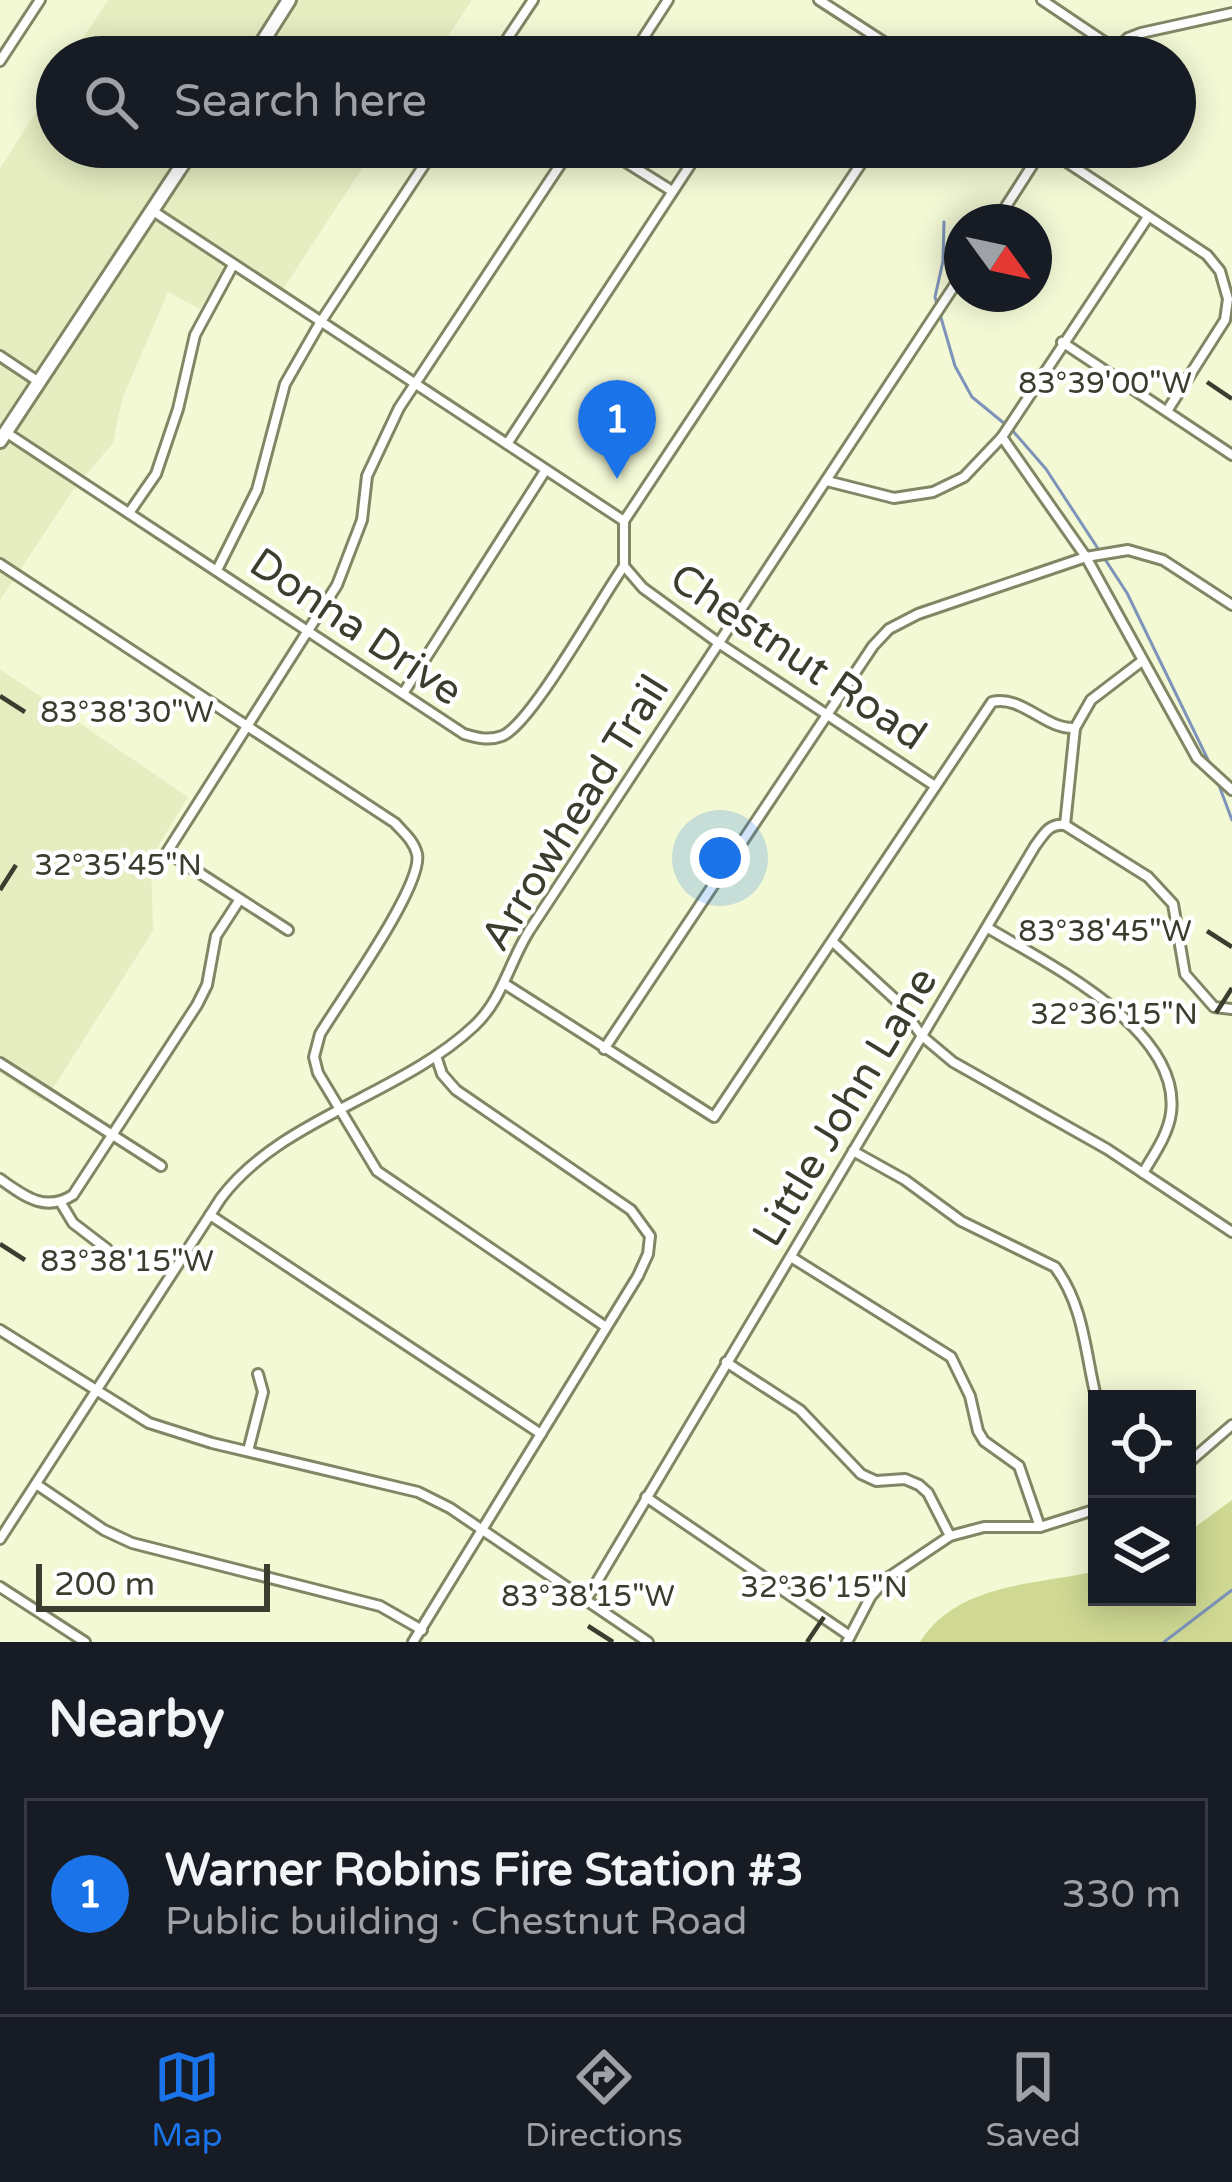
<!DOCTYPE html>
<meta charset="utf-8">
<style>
body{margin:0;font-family:"Varela Round",sans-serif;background:#242831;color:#f1f3f6}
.controls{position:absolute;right:36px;bottom:36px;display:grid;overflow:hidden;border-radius:0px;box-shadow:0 6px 30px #0003}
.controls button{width:108px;height:108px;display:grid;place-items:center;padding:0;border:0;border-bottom:3px solid #363941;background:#171b24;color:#f1f3f6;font:60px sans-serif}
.compass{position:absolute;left:944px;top:204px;width:108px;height:108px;border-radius:50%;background:#171b24;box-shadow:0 6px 30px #0003;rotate:123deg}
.scale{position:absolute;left:36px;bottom:30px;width:234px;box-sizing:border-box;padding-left:12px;border:6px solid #3b3d2f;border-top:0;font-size:33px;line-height:42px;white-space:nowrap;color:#3b3d2f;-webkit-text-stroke:9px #fff;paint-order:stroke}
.you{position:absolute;left:720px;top:858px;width:42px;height:42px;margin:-30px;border:9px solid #fff;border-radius:50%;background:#1a73e8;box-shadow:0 0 0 18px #1a73e833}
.badge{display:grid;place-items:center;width:78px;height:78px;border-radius:50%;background:#1a73e8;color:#fff;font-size:39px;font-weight:700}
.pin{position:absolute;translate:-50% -99px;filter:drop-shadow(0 3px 6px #0008)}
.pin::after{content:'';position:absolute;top:63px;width:42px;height:36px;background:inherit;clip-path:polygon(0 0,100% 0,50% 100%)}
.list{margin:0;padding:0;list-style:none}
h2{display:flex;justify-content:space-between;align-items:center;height:156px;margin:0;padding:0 48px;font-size:51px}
h2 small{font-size:39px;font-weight:400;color:#9ea1a6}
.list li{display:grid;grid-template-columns:78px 1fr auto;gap:36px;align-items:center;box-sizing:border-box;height:192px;margin:0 24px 24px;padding:0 24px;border:3px solid #363941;border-radius:0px}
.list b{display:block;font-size:45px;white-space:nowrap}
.list p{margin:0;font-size:39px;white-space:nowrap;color:#9ea1a6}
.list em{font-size:39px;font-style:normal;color:#9ea1a6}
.icon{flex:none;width:66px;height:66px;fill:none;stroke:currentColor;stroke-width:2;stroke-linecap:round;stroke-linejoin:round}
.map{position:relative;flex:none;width:1232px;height:1642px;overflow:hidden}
.search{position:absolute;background:#171b24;box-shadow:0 6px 30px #0003;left:36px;right:36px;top:36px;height:132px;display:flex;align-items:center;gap:30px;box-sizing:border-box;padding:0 42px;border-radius:66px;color:#9ea1a6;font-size:45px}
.sheet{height:372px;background:#171b24}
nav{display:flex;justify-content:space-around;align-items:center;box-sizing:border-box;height:168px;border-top:3px solid #363941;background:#171b24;font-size:33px;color:#9ea1a6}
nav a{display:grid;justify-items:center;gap:6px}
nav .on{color:#1a73e8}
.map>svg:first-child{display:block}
.built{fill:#e5edc1}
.green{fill:#cfd993}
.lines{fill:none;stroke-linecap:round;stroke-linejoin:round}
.stream{stroke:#7d93b9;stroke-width:3}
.street-casing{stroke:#818665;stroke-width:14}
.primary-casing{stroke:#818665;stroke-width:18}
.street{stroke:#fff;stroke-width:8}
.primary{stroke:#fff;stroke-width:12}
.ticks{fill:none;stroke:#3b3d2f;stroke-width:4.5}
.labels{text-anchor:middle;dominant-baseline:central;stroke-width:9;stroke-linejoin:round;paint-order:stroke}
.street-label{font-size:42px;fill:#3b3d2f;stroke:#fff}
.ticks-label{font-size:30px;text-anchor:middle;fill:#3b3d2f;stroke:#fff;stroke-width:9;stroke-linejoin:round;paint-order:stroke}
</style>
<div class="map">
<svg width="1232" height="1642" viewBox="0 0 1232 1642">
<rect width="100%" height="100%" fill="#f3f9d5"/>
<g class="built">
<polygon points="108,0 472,0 434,57 71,57"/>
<polygon points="57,80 57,147 376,147 276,300 225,267 200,309 168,292 122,399 113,443 73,490 0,600 0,168"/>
<polygon points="0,669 188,797 151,858 153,931 44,1102 0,1073"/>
</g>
<path class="green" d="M1232,1500V1642H920C957,1583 1035,1585 1097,1571V1597H1187V1533Z"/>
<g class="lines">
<g class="stream">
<polyline points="944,222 943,261 935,297 955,366 972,397 1005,424"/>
<polyline points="1012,430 1046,469 1127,593 1211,766"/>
<polyline points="1217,780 1232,820"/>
<polyline points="1164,1642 1232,1590"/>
</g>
<defs>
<g id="street">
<polyline points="819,0 907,57"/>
<polyline points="1042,0 1115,49"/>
<polyline points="495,57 533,0"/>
<polyline points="631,57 668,0"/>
<polyline points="1108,57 1128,38 1141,33 1232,13"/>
<polyline points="0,61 40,0"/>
<polyline points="602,147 672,191"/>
<polyline points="872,147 624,521 624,566 643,588 720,644 935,786"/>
<polyline points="153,211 624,521"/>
<polyline points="996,222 1044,147 1207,255 1220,271 1228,299 1225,320 1167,411"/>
<polyline points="1062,342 1232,455"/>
<polyline points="0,356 39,382"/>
<path d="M7,433L464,734C477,738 489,741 502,736C531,725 601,598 624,566"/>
<polyline points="1002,437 1086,557 1197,758 1232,790"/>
<polyline points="507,444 702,147"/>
<polyline points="827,481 894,498 933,492 964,477 1002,437 1148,217"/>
<polyline points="129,513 156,474 178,409 195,335 233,265"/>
<path d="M0,564L395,823C403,832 414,841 417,854C424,885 339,1002 320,1034L314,1057L318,1073L377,1171L606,1327"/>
<polyline points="217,570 257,490 285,384 320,323 436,147"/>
<polyline points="404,692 545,471"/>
<polyline points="1065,825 1148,877 1173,904 1185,974 1214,1007 1232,1009"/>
<polyline points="1065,825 1075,728 1091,700 1142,661"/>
<path d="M988,928C1048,964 1182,1029 1171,1113C1168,1135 1154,1154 1143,1173"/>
<polyline points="288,930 167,852 337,585 362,520 367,476 399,408 572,147"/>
<polyline points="833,942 897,1001 922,1036 953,1062 1107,1149 1232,1232"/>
<path d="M505,984L714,1117L992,702C1023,695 1045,730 1075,728"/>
<polyline points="604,1049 873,646 889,629 918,614 1086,557 1128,550 1163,560 1232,605"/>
<polyline points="0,1063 161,1166"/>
<path d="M853,1151L905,1180L961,1221L1055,1267C1085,1307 1085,1355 1097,1401"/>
<path d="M0,1179C24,1196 45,1213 73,1195L197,1005L207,985L216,936L240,899"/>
<polyline points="61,1203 73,1223 107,1249"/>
<polyline points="210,1215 541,1434"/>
<polyline points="791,1257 951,1357 970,1396 978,1431 984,1441 1019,1466 1040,1527"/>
<polyline points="0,1330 149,1423 212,1443 418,1492 450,1508 648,1642"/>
<polyline points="726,1362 800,1410 861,1474 876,1481 905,1479 919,1485 928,1493 950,1536"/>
<polyline points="248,1451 263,1392 258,1374"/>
<polyline points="1187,1464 1232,1425"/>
<polyline points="36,1484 104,1530 132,1543 380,1606 422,1630"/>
<polyline points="646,1497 850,1636"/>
<path d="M0,1539L221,1198C281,1118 401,1095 474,1026C502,1000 509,963 529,931L962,274"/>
<polyline points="0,1587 85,1642"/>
<path d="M586,1600L1035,846C1044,834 1049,823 1065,825"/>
<polyline points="413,1642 638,1276 648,1254 650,1236 631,1210 456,1090 442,1074 436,1056"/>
<polyline points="847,1642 871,1596 886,1579 950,1536 984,1527 1040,1527 1097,1509"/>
</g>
<g id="primary">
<polyline points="253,57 289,0"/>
<polyline points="0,441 194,147"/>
</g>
</defs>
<use href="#street" class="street-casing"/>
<use href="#primary" class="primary-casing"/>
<use href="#street" class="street"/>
<use href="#primary" class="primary"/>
</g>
<path class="ticks" d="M1207,382L1232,399M0,696L25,712M0,890L16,865M1207,931L1232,947M1216,1013L1232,988M0,1244L25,1260M588,1626L613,1642M807,1642L824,1617"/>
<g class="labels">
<g class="street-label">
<text transform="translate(356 627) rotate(34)">Donna Drive</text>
<text transform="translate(798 657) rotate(34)">Chestnut Road</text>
<text transform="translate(575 813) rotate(-58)">Arrowhead Trail</text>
<text transform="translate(845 1107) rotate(-59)">Little John Lane</text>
</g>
</g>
<g class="ticks-label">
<text x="1105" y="393">83°39'00"W</text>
<text x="127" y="722">83°38'30"W</text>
<text x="118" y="875">32°35'45"N</text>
<text x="1105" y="941">83°38'45"W</text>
<text x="1114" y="1024">32°36'15"N</text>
<text x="127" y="1271">83°38'15"W</text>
<text x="824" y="1597">32°36'15"N</text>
<text x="588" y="1606">83°38'15"W</text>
</g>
</svg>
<div class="controls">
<button><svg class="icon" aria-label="locate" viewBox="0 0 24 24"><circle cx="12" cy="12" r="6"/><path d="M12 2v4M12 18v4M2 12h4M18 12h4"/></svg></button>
<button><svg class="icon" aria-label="layers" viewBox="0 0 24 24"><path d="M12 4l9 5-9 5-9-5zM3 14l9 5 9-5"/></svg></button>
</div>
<svg class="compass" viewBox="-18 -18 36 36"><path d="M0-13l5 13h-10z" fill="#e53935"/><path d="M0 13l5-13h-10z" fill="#9ea1a6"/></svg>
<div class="scale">200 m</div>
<div class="you"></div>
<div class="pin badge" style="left:617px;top:479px">1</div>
<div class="search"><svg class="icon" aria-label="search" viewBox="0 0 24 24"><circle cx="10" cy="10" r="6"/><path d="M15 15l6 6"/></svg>Search here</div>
</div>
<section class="sheet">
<h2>Nearby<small></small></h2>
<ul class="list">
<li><span class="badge">1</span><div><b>Warner Robins Fire Station #3</b><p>Public building · Chestnut Road</p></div><em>330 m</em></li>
</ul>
</section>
<nav>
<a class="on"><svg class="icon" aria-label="map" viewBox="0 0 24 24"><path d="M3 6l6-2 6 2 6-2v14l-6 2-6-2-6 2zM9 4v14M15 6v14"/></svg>Map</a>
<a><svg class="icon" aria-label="directions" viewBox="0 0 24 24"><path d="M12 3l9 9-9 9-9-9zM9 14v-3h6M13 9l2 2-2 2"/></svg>Directions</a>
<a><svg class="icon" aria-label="saved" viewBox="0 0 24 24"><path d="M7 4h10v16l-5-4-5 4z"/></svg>Saved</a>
</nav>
